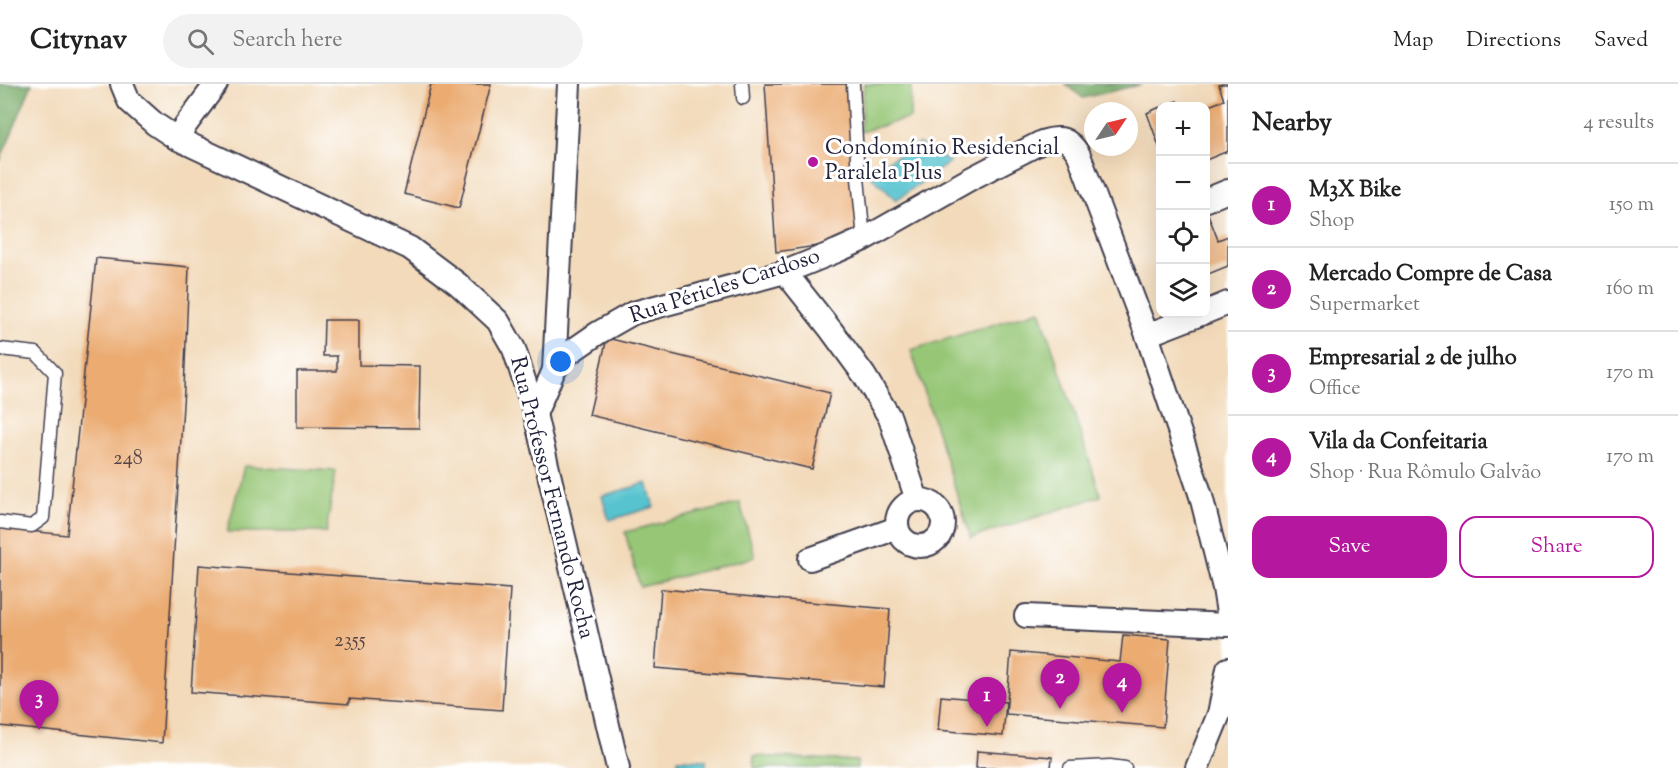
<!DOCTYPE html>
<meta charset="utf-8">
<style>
body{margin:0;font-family:"Sorts Mill Goudy",serif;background:#f2f2f2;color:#222}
.controls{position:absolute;right:18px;top:18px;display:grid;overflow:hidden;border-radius:12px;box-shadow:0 6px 24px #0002}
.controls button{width:54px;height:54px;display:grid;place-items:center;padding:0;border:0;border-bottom:2px solid #e0e0e0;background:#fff;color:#222;font:30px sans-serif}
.compass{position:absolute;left:1084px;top:18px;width:54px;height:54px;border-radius:50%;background:#fff;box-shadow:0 6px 24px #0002;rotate:55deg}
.you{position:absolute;left:561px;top:278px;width:21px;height:21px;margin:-15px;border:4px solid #fff;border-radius:50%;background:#1a73e8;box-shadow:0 0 0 9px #1a73e833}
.badge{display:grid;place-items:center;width:39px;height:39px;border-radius:50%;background:#b5179e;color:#fff;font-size:20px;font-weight:700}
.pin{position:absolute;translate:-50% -50px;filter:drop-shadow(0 2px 3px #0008)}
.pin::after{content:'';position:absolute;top:32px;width:21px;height:18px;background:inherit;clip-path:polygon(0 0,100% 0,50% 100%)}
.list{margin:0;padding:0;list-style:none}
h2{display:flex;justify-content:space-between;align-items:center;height:78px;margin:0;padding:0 24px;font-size:26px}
h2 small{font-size:20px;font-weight:400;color:#767676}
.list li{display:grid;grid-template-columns:39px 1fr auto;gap:18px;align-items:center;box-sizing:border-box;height:84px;padding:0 24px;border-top:2px solid #e0e0e0}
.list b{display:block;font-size:22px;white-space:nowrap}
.list p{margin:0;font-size:20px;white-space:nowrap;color:#767676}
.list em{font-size:20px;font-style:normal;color:#767676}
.actions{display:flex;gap:12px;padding:18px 24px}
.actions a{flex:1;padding:14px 0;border:2px solid #b5179e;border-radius:18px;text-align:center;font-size:21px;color:#b5179e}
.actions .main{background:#b5179e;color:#fff}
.icon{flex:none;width:33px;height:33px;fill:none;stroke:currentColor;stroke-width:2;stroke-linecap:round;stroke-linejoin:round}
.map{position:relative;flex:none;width:1228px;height:684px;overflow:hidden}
header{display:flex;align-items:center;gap:36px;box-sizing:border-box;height:84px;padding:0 30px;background:#fff;border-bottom:2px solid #e0e0e0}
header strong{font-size:28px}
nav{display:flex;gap:33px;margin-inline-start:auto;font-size:21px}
.search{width:420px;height:54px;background:#f2f2f2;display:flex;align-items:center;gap:15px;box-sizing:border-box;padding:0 21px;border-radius:33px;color:#767676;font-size:22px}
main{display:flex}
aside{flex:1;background:#fff}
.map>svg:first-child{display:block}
.green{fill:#96c676;stroke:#5c7458;stroke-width:1.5}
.forest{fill:#78ab67;stroke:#4d6651;stroke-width:1.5}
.water{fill:#57c3cf;stroke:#3c7285;stroke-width:1.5}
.building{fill:#ebab71}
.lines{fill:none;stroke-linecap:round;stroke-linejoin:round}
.lane-casing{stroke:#413e4e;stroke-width:15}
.street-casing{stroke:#413e4e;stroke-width:26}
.lane{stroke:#fff;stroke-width:12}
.street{stroke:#fff;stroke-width:22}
.poi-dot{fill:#b5179e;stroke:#fff;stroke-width:2}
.labels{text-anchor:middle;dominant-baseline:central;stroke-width:6;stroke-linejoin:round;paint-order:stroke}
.number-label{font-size:20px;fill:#544448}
.poi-label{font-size:22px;fill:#22223b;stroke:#fff;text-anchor:start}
.street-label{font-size:22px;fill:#22223b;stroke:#fff}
</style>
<header>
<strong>Citynav</strong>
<div class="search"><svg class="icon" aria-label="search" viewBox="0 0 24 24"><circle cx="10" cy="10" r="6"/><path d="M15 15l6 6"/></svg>Search here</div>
<nav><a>Map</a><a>Directions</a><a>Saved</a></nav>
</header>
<main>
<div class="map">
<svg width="1228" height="684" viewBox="0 0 1228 684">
<rect width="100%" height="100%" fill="#fff"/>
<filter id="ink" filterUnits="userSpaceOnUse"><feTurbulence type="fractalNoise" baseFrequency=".0167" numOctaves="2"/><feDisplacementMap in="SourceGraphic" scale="12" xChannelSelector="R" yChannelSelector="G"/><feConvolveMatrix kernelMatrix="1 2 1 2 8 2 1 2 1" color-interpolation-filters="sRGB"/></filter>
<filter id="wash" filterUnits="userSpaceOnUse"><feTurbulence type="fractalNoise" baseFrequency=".008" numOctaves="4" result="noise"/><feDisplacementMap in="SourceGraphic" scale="24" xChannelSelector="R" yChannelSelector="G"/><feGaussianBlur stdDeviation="1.35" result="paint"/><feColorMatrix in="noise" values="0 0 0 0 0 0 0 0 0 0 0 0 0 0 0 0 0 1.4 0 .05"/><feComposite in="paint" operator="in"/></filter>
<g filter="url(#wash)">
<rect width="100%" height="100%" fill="#f2daba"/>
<g class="green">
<polygon points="864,0 911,0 910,34 860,48"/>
<polygon points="1040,226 1101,412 971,454 911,266"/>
<polygon points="244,382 336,387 326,448 227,448"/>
<polygon points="740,419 755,473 640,503 625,448"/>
<polygon points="754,672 857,677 857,684 754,684"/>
</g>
<g class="forest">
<polygon points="0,0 32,0 0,77"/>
<polygon points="1065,0 1143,0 1083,14"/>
</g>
<g class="water">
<polygon points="919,60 950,78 896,116 867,88"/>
<polygon points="647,399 654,423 609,436 602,412"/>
<polygon points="678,675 706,676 706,684 678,684"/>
</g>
<g id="blocks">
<g class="building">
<polygon points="431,0 491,0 459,124 404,110"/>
<polygon points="765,0 849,0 864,155 776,168"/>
<polygon points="1222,0 1228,0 1228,67 1206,76 1206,23 1224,16 1219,1"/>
<polygon points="1177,17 1179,22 1163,22"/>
<polygon points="1160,23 1160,65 1147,29"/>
<polygon points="1206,125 1218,156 1228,152 1228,182 1206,191"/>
<polygon points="96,174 189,183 184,305 162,659 0,642 0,444 67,451"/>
<polygon points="324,236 359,236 359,281 420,282 419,344 297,343 297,287 337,287 337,272 323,272"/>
<polygon points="607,254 830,309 812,385 589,331"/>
<polygon points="199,481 510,505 502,626 349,615 349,620 191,608"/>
<polygon points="661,505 890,525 884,603 655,584"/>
<polygon points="1123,551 1170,555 1163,643 1006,630 1011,568 1120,578"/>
<polygon points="941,612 1006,618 1003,652 938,646"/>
<polygon points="977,667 1052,673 1051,684 976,684"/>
</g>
</g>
</g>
<g filter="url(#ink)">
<use href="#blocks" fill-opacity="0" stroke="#413e4e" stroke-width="1.5"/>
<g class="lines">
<defs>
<g id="lane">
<polyline points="742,0 743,14"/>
<polyline points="853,0 858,94 864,155"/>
<polyline points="0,265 36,269 55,289 43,434 32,442 0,438"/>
<polyline points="1070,684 1110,682 1125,684"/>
</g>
<g id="street">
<polyline points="122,0 129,17 155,40 176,54 410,164 458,200 498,237 514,265 535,330 618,684"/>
<polyline points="176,54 216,0"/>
<polyline points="1206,116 1228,107"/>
<polyline points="785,188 831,246 864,291 890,334 917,416"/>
<polyline points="1206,228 1228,219"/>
<polyline points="1147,251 1201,230"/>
<polyline points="554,286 569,0"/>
<path d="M535,330L554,286L569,269L598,249L633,229L785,188L837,167L864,155L970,95L1042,58C1061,52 1069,54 1079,71L1147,251L1201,412L1224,504L1228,529"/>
<circle cx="920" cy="439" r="23"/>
<polyline points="810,475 897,444"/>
<polyline points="1026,532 1228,541"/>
<polyline points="1197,684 1219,630 1228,585"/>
</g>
</defs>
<use href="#lane" class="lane-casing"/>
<use href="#street" class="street-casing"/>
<use href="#lane" class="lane"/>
<use href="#street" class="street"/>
</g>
</g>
<circle class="poi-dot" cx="813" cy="78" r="6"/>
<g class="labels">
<g class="number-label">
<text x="128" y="375">248</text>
<text x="350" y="557">2355</text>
</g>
<g class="poi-label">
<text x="825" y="65">Condomínio Residencial<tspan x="825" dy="25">Paralela Plus</tspan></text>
</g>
<g class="street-label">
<text transform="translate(725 203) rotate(-18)">Rua Péricles Cardoso</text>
<text transform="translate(551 414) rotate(76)">Rua Professor Fernando Rocha</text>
</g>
</g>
</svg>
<div class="controls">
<button>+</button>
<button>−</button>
<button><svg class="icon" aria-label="locate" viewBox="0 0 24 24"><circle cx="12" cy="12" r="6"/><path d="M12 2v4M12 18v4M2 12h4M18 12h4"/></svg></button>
<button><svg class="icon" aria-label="layers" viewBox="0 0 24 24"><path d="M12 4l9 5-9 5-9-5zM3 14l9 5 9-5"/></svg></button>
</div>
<svg class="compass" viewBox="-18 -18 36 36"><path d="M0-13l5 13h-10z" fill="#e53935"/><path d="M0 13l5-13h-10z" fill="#767676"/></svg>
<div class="you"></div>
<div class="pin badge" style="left:987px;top:643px">1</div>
<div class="pin badge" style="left:1060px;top:625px">2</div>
<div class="pin badge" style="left:39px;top:646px">3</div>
<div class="pin badge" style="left:1122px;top:629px">4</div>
</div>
<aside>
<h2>Nearby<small>4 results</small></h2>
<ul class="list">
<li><span class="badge">1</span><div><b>M3X Bike</b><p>Shop</p></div><em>150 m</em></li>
<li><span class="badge">2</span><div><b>Mercado Compre de Casa</b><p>Supermarket</p></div><em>160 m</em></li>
<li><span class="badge">3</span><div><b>Empresarial 2 de julho</b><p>Office</p></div><em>170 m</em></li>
<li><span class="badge">4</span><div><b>Vila da Confeitaria</b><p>Shop · Rua Rômulo Galvão</p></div><em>170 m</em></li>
</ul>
<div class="actions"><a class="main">Save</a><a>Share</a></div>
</aside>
</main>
